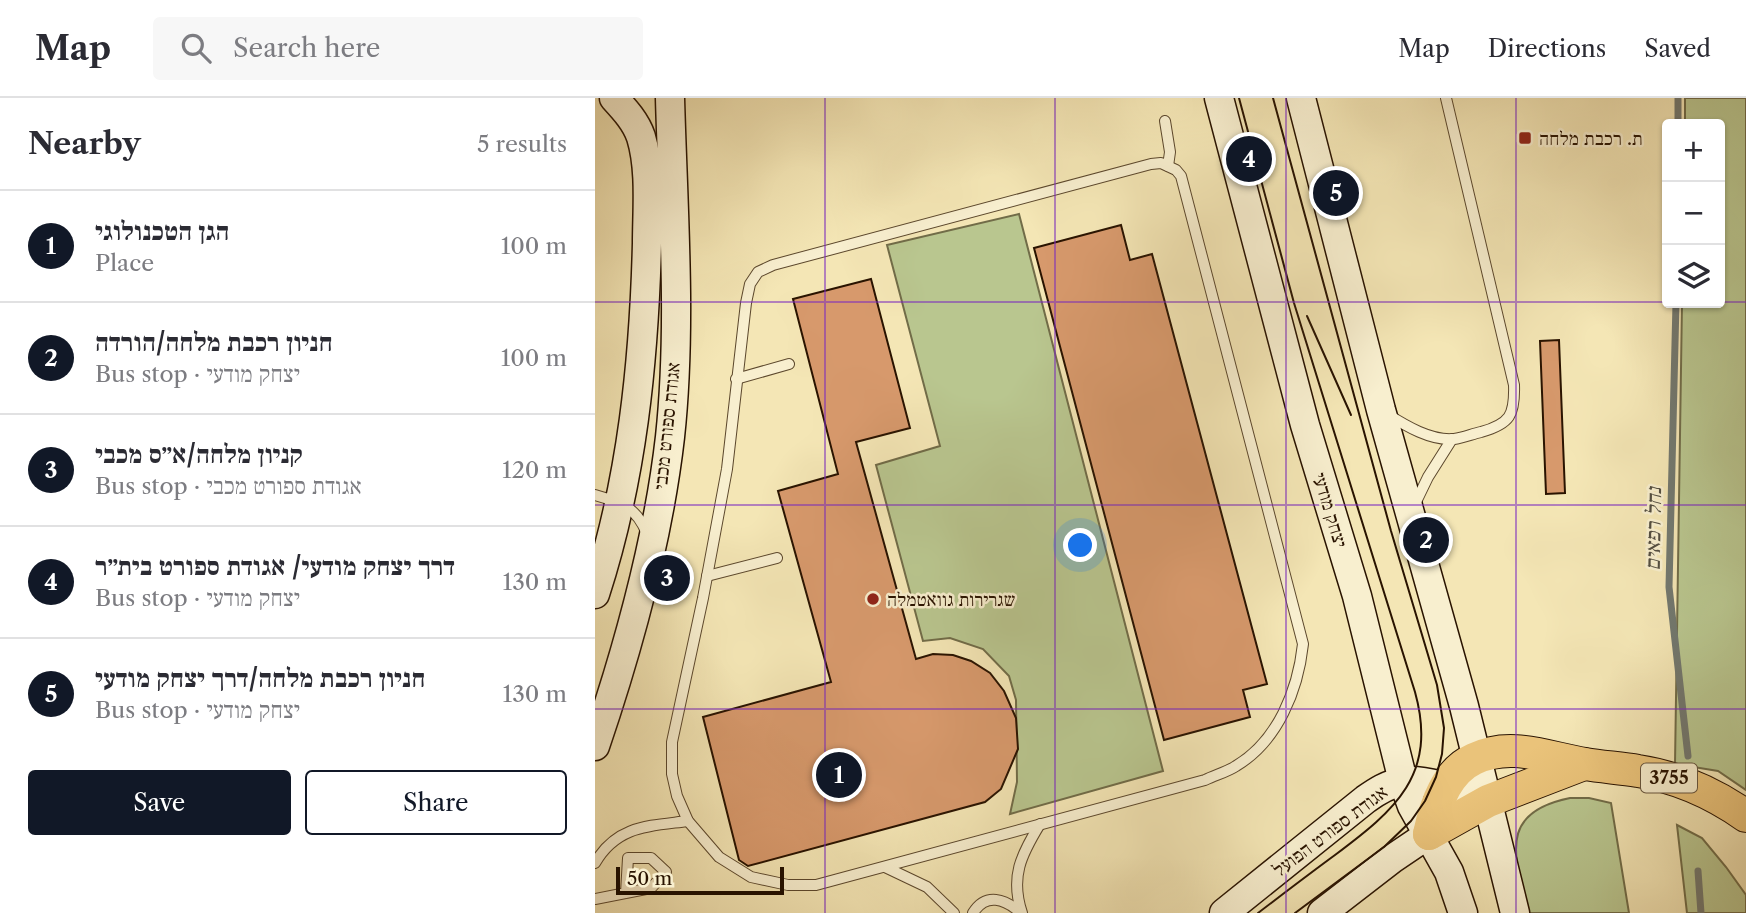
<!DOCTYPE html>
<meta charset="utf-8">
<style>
body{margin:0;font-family:"Libre Caslon Text","Frank Ruhl Libre",serif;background:#f7f7f7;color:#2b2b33}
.controls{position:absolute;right:21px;top:21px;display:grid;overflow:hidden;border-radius:7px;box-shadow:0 2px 5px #0004}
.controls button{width:63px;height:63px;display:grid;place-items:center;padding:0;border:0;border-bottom:2px solid #e1e1e2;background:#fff;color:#2b2b33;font:35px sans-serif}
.scale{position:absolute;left:21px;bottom:18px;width:168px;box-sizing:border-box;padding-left:7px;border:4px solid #291300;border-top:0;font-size:19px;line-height:24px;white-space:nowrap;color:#291300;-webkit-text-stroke:5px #f8efcf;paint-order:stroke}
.you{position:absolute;left:486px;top:448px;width:24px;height:24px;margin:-18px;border:5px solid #fff;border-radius:50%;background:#1a73e8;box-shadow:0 0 0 10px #1a73e833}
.badge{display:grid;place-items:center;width:46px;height:46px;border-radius:50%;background:#111827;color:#fff;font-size:23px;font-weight:700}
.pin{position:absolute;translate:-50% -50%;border:4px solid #fff;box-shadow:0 2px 7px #0006}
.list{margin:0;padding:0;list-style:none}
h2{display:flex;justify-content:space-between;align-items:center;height:91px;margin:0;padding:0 28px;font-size:30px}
h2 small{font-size:23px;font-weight:400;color:#7c7c81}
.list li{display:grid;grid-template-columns:46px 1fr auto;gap:21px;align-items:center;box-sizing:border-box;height:112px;padding:0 28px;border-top:2px solid #e1e1e2}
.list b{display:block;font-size:26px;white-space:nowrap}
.list p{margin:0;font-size:23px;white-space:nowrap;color:#7c7c81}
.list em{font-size:23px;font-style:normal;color:#7c7c81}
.actions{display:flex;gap:14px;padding:21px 28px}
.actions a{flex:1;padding:16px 0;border:2px solid #111827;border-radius:7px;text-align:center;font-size:24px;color:#111827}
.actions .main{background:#111827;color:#fff}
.icon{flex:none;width:38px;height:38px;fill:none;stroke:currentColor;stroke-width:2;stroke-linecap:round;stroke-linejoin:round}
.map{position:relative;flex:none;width:1151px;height:815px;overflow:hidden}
header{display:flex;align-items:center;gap:42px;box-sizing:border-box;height:98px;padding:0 35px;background:#fff;border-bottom:2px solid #e1e1e2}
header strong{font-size:33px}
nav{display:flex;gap:38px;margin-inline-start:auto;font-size:24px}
.search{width:490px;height:63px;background:#f7f7f7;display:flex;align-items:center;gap:18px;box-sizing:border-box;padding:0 24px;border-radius:7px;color:#7c7c81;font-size:26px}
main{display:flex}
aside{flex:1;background:#fff}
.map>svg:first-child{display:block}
.green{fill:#b9c68f;stroke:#716c48;stroke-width:2}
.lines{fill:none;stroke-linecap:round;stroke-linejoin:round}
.stream{stroke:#72786f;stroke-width:7}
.building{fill:#d7996c;stroke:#291300;stroke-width:2}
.lane-casing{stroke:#5c482d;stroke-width:12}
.secondary-casing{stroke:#291300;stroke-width:31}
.primary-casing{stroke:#291300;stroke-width:34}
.lane{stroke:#f8efcf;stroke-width:10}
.secondary{stroke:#f8efcf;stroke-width:28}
.primary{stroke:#eac37a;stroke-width:32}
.tram{stroke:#291300;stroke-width:2}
.grid{fill:none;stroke:#7b2cbf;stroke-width:2;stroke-opacity:0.55}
.poi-dot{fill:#8f2418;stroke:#f8efcf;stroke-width:2.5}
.labels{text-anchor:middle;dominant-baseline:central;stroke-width:5;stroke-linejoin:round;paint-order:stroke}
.shield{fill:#f8efcf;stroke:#67553e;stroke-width:2}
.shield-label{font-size:18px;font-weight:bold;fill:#291300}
.poi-label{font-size:19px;fill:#291300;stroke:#f8efcf;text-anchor:start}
.street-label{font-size:19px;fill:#291300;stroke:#f8efcf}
.water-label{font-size:21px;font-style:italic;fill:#534e41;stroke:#f8efcf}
</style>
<header>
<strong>Map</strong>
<div class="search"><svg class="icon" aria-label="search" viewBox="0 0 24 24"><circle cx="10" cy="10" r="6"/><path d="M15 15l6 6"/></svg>Search here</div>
<nav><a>Map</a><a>Directions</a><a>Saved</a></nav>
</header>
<main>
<aside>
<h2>Nearby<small>5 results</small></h2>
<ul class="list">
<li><span class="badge">1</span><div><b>הגן הטכנולוגי</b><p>Place</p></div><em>100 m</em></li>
<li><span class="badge">2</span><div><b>חניון רכבת מלחה/הורדה</b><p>Bus stop · יצחק מודעי</p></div><em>100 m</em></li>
<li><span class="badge">3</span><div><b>קניון מלחה/א״ס מכבי</b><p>Bus stop · אגודת ספורט מכבי</p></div><em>120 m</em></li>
<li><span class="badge">4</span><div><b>דרך יצחק מודעי/ אגודת ספורט בית״ר</b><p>Bus stop · יצחק מודעי</p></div><em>130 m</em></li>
<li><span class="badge">5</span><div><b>חניון רכבת מלחה/דרך יצחק מודעי</b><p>Bus stop · יצחק מודעי</p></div><em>130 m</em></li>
</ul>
<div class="actions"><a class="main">Save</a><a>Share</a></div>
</aside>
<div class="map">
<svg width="1151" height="815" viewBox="0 0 1151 815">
<rect width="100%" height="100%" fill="#f4e6b5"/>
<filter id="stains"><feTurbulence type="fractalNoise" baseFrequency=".00286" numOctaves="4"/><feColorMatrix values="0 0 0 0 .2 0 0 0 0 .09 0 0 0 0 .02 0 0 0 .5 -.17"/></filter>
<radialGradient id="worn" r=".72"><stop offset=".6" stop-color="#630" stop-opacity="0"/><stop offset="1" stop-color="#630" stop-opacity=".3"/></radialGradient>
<g class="green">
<polygon points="1090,0 1151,0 1151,692 1123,673 1080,666 1087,205 1125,205 1125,26 1090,26"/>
<polygon points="424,116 568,673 415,716 422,684 421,602 414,578 388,551 355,540 328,543 281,367 345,348 292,147"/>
<path d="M975,700H994L1016,705L1034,815H932C921,759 901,715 975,700Z"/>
<polygon points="1082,727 1107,740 1131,769 1151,797 1151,815 1092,815"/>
</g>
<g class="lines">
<g class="stream">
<polyline points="1083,26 1083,0"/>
<polyline points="1081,205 1074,489 1093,658"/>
<polyline points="1103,773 1106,815"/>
</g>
</g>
<g class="building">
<polygon points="526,127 535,162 557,156 672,586 648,592 655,619 569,642 439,150"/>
<polygon points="276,181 315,330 261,344 321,561 338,556 358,557 376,563 395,575 409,593 421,620 423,651 406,691 390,704 153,768 144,762 108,619 236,584 183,393 243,376 198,201"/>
<polygon points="964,242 970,395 951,396 945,243"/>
</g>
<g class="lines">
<defs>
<g id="lane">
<polyline points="570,23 575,54 573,68"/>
<path d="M566,65L581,72L586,78L708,546C703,592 683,643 641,668C632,674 620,677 610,682L221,787H193L156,779L124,759L93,723L82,698L77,676V644L108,500L132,371L151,205L155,186L163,174L178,167L556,66Z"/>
<polyline points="141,281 194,266"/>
<path d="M792,316C811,328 836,343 859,341C868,340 877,336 886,334C915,326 920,317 919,287L851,0"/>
<path d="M0,397C25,404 42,409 52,436"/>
<polyline points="819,408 833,379 857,341"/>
<polyline points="112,478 182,460"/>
<path d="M0,765C22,727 55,728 93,723"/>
<polyline points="290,769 332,789 359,815"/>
<polyline points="0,801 56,790 71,774 56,760 33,760 31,795"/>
<path d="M378,815C391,794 410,801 426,815"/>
<path d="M427,815C415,779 426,757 445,726"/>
</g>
<g id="secondary">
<polyline points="624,0 710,327 762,498 808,683 817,708 854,774 868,815"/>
<polyline points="706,0 786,312 869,608 920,815"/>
<path d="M0,496C37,382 49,264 52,145C52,112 56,72 46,39C41,24 30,12 19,0"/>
<path d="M0,648C34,548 63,444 75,339C87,228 78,111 75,0"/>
<path d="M629,815L771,701C781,694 793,686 806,684C829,679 870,695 893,703"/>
<polyline points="727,815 797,761 834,736"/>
</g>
<g id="primary">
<path d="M834,736C840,707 851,674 879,661C916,643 953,660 990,666C1007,669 1026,670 1043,673C1083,679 1118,695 1151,718"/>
<polyline points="834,736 893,703 989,666"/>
</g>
</defs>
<use href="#lane" class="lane-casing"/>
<use href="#secondary" class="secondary-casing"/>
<use href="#primary" class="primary-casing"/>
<use href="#lane" class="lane"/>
<use href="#secondary" class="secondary"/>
<use href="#primary" class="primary"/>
<g class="tram">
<path d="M644,0L699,205L820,594C843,677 800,712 740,757C714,776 688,796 663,815"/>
<polyline points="678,0 796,433 842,587 849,630 847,656 841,679 830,703 816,723 789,749 700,815"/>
<polyline points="712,218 756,317"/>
</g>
</g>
<path class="grid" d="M230,0V815M460,0V815M691,0V815M921,0V815M0,204H1072M1125,204H1151M0,407H1151M0,611H1151"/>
<g class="poi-dot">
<rect x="923" y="33" width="14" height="14" rx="3.5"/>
<circle cx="278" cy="501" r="7"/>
</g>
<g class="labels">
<rect class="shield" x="1046" y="665.5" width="56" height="29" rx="5"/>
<g class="shield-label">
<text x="1074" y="680">3755</text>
</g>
<g class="poi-label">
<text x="944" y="40">ת. רכבת מלחה</text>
<text x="292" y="501">שגרירות גוואטמלה</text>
</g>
<g class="street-label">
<text transform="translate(72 328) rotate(-84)">אגודת ספורט מכבי</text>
<text transform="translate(735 412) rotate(73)">יצחק מודעי</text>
<text transform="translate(735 733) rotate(-37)">אגודת ספורט הפועל</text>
</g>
<g class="water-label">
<text transform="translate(1058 431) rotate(-89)">נחל רפאים</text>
</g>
</g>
<rect width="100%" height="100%" filter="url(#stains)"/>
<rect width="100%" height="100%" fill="url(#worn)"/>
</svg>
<div class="controls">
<button>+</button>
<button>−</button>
<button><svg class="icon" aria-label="layers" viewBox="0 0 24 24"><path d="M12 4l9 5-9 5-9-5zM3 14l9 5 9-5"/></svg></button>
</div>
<div class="scale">50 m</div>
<div class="you"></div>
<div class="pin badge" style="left:244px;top:677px">1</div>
<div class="pin badge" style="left:831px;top:442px">2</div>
<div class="pin badge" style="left:72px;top:480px">3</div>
<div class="pin badge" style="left:654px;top:61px">4</div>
<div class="pin badge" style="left:741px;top:95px">5</div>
</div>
</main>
